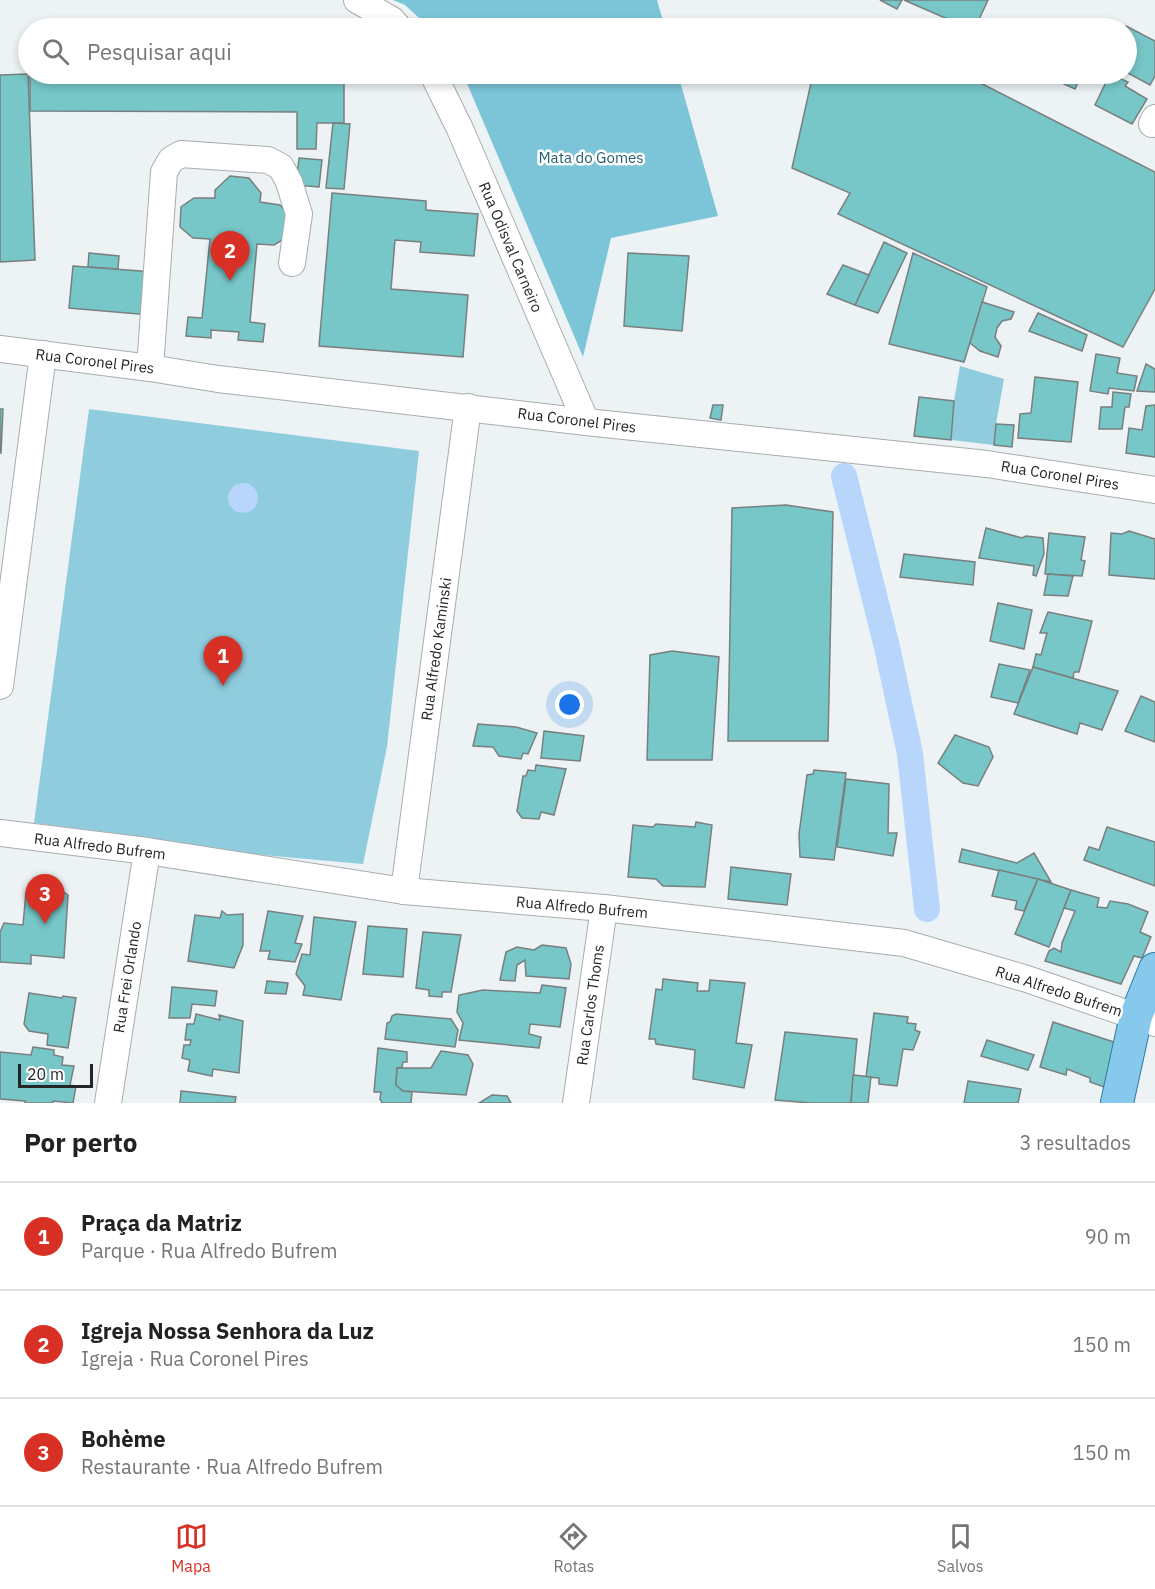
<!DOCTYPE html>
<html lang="pt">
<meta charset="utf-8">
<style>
body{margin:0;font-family:"IBM Plex Sans",sans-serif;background:#f6f6f6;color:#222}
.scale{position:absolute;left:18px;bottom:15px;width:75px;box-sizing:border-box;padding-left:6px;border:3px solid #232526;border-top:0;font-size:16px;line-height:21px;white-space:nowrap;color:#232526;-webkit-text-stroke:4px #fff;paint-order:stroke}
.you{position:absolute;left:570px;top:705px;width:21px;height:21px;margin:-15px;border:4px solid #fff;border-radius:50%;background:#1a73e8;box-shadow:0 0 0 9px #1a73e833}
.badge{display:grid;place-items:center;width:39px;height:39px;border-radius:50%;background:#d93025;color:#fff;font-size:20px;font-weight:700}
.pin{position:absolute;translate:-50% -50px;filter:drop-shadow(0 2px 3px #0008)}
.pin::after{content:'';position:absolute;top:32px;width:21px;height:18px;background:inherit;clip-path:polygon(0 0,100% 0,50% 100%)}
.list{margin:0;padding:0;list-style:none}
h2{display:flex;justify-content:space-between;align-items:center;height:78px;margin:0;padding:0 24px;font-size:26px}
h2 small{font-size:20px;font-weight:400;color:#767676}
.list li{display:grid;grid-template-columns:39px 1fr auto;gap:18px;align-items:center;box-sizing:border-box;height:108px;padding:0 24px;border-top:2px solid #e0e0e0}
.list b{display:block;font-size:22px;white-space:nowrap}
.list p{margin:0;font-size:20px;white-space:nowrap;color:#767676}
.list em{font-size:20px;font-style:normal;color:#767676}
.icon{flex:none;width:33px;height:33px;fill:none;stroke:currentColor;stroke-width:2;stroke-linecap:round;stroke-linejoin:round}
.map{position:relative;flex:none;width:1155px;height:1103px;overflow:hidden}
.search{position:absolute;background:#fff;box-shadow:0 3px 9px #0003;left:18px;right:18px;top:18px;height:66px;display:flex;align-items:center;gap:15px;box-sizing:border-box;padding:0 21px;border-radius:33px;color:#767676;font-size:22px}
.sheet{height:402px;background:#fff}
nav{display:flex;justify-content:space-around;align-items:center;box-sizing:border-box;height:84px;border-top:2px solid #e0e0e0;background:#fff;font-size:16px;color:#767676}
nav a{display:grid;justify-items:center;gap:3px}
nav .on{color:#d93025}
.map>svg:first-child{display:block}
.green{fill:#8fcdde}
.forest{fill:#7cc5d9}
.water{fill:#b8d5fc}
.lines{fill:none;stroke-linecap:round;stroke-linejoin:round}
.canal{stroke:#b8d5fc;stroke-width:26}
.building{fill:#77c7c8;stroke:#797f7f;stroke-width:1.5}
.minor-casing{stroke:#a7adae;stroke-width:28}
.major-casing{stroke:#30789f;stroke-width:34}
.minor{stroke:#fff;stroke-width:26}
.major{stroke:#87c9ec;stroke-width:32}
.labels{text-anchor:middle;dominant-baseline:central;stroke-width:5;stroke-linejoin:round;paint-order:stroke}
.park-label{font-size:15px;fill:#245f6e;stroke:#fff}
.street-label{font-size:15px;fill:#232526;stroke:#fff}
</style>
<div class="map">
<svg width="1155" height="1103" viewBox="0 0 1155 1103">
<rect width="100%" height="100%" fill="#edf3f5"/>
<g class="green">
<polygon points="960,366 1004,379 996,424 994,445 951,440 954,401"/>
<polygon points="89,409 419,451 387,747 363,864 186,848 158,839 34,823"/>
</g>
<g class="forest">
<polygon points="393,0 657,0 665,28 430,28 405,5"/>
<polygon points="463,74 678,74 718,216 611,238 583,357"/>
</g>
<circle class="water" cx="243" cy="498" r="15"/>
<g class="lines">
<polyline class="canal" points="844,476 887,647 910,754 927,909"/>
</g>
<g class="building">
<polygon points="880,0 902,0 897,9"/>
<polygon points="904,0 988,0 975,28 968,28"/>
<polygon points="909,20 926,20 941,28 899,28"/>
<polygon points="1126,26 1155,41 1155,76 1150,85 1126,72 1126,28 1125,28"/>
<polygon points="28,74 35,260 0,262 0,75"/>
<polygon points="30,74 344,74 344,123 317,123 316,149 297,149 297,112 30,111"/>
<polygon points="813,74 908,74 928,82 933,74 963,74 1155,172 1155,289 1123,347 838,214 850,193 792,168"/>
<polygon points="908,74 933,74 928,82"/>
<polygon points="988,74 1004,74 1000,80"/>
<polygon points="1042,74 1082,74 1075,89"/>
<polygon points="1110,74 1128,82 1125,86 1147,99 1132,124 1095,105"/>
<polygon points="333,123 350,124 344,189 326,188"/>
<polygon points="299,158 322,160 319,187 296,185"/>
<polygon points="230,176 249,178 261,193 260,202 280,205 292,217 289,236 274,245 257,244 250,322 265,324 263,342 238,340 239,332 211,330 211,338 186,336 188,317 202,318 210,239 193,238 180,227 181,207 194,198 215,198 215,190"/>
<polygon points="332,193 426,201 426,210 478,214 474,256 420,252 421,242 395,240 391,289 468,295 463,357 319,346"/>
<polygon points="884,242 907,253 878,313 855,305"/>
<polygon points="89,253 119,256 118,269 88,267"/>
<polygon points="628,253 689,256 682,331 624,326"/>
<polygon points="913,253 987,287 964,362 889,344"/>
<polygon points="843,265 869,275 855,305 827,294"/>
<polygon points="73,266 154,272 150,315 69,308"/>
<polygon points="982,302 1014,312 1011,319 1002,321 997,328 995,337 1001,346 998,357 980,351 970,343"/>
<polygon points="1038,313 1087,335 1082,351 1029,331"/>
<polygon points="1096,354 1120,358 1117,373 1137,376 1134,391 1109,388 1108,394 1090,391"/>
<polygon points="1146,364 1155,369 1155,392 1137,391"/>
<polygon points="1035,377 1078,382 1071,442 1018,438 1020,414 1031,413"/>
<polygon points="1113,392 1131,394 1129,407 1125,407 1122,429 1099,429 1101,407 1112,407"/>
<polygon points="919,397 954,401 951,440 914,436"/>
<polygon points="713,405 723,405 721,420 710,418"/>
<polygon points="1155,405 1155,457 1126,453 1129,428 1142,430 1146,406"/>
<polygon points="0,409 3,409 1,453 0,453"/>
<polygon points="996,424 1014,425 1012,447 994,445"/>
<polygon points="786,505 833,512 828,741 728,741 732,508"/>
<polygon points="986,528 1022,538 1026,536 1043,538 1044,554 1036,576 1033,575 1034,566 979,558"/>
<polygon points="1129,531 1155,539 1155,579 1109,575 1111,533 1122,534"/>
<polygon points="1049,533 1085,537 1081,560 1085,561 1082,576 1045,574"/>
<polygon points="904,554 975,562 973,585 900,577"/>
<polygon points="1048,574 1073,576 1068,596 1044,595"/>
<polygon points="998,603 1032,610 1024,649 990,641"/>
<polygon points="1048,612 1092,621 1079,672 1074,672 1073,678 1033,667 1036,654 1041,655 1047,633 1040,633"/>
<polygon points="672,651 719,657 712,760 647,760 650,655"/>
<polygon points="999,664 1030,670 1018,703 991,697"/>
<polygon points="1033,667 1118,691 1102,730 1080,723 1077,734 1014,714"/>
<polygon points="1141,696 1155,702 1155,742 1125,731"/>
<polygon points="478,724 516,727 537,733 528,754 523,753 521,759 499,756 493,747 473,746"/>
<polygon points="544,731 584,736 580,761 541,758"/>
<polygon points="955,735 989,747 993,757 978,786 963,783 938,763"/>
<polygon points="536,765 566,769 554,815 541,812 539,819 522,818 517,811 523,776 526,776 528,770 535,771"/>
<polygon points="814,770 846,773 834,860 800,857 799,834 807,775 813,774"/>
<polygon points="846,779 889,784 888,833 897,833 893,856 837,847"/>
<polygon points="696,822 712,825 705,887 663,886 656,879 628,877 633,825 653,827 656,824 695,827"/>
<polygon points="1107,827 1155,842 1155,886 1084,860 1089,847 1099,850"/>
<polygon points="962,849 1017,863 1034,853 1051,882 959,862"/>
<polygon points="731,867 791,874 787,905 728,899"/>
<polygon points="999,870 1038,879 1024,911 1015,909 1017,901 992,896"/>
<polygon points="1038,879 1071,890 1049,947 1015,934"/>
<polygon points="54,885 68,895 64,958 31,955 31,964 0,962 0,932 4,923 23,925 26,892"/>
<polygon points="1071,890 1099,898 1097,907 1107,908 1110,901 1128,904 1148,912 1140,932 1151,937 1142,958 1134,956 1121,984 1045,961 1049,951 1054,948 1061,952 1062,943 1075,911 1064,908"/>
<polygon points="222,911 227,915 243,914 243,945 234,968 188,961 195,915 220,918"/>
<polygon points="268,911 303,916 295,943 302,944 295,962 268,959 270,951 260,951"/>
<polygon points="314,917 356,922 341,1000 303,995 305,986 296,974 302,954 310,955"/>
<polygon points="368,926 407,929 403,977 363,974"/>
<polygon points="423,932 461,935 451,992 442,992 442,997 429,996 429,990 416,988"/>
<polygon points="542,945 566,948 571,964 569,979 526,976 525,960 517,965 515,981 500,980 506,952 517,947 534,950"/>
<polygon points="663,979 698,983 697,991 709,991 710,980 745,983 736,1043 752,1045 744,1088 693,1079 695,1050 656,1044 655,1039 649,1039 656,989 662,990"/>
<polygon points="267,981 288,983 286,994 265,993"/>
<polygon points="542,985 566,988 560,1027 530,1024 529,1034 541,1037 539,1048 459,1040 463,1023 457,1012 459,995 483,990 540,993"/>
<polygon points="172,987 217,991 215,1006 192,1004 190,1018 169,1018"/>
<polygon points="29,993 62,998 63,996 76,998 68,1048 47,1045 48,1034 29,1031 24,1024"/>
<polygon points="874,1013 908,1017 907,1023 916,1024 915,1030 920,1032 913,1050 903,1049 897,1086 879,1084 879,1078 866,1077"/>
<polygon points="196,1014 220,1020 219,1015 243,1021 239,1073 213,1069 212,1076 188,1071 190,1060 182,1058 184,1045 190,1045 191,1040 185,1040 187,1024 194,1024"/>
<polygon points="396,1014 451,1019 458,1030 455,1047 385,1039 387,1023 390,1022 392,1016"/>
<polygon points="1053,1022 1117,1043 1107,1088 1090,1082 1090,1078 1067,1069 1066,1075 1040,1067"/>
<polygon points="785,1032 857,1039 851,1103 811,1103 775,1100"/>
<polygon points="987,1040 1034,1055 1028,1070 981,1056"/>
<polygon points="33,1047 54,1050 54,1055 63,1057 62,1065 74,1066 70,1085 76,1086 73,1103 53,1101 53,1103 25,1103 25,1101 0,1099 0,1052 31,1055"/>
<polygon points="378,1048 407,1052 407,1062 403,1062 402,1067 397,1068 396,1085 403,1091 412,1092 411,1103 382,1103 380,1099 381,1092 374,1092"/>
<polygon points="441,1051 468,1055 473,1064 466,1095 403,1091 396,1085 397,1068 431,1068"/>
<polygon points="853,1075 871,1077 868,1103 851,1103"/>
<polygon points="968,1081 1021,1089 1018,1103 964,1103"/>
<polygon points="181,1091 236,1097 235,1103 180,1103"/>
<polygon points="492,1095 507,1096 511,1103 479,1103"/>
</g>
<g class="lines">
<defs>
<g id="minor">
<polyline points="357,0 392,20 399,28"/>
<polyline points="433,74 460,129 586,422"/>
<polyline points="1152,124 1155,118"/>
<polyline points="0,349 150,368 218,379 586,422 987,464 1155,490"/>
<polyline points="150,368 164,172 171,160 181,154 268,160 281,167 289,182 299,214 292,263"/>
<polyline points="0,686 43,354"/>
<polyline points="0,833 147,851 404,891 604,908 904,943 1027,979 1155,1023"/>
<polyline points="404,891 468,407"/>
<polyline points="108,1103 147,851"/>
<polyline points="576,1103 604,908"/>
</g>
<polyline id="major" points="1117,1103 1136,1016 1155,969"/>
</defs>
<use href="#minor" class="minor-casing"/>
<use href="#major" class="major-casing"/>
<use href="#minor" class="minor"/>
<use href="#major" class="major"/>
</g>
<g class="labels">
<g class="park-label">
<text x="591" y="157">Mata do Gomes</text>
</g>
<g class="street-label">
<text transform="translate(511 247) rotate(67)">Rua Odisval Carneiro</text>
<text transform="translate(95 361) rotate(7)">Rua Coronel Pires</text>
<text transform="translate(577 420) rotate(7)">Rua Coronel Pires</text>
<text transform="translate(1060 475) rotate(9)">Rua Coronel Pires</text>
<text transform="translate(436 649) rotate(-82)">Rua Alfredo Kaminski</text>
<text transform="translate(100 846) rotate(7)">Rua Alfredo Bufrem</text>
<text transform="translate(582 907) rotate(5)">Rua Alfredo Bufrem</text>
<text transform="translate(127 977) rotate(-81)">Rua Frei Orlando</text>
<text transform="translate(1059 991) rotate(18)">Rua Alfredo Bufrem</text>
<text transform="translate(590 1005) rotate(-82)">Rua Carlos Thoms</text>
</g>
</g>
</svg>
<div class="scale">20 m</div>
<div class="you"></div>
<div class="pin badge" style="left:223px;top:686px">1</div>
<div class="pin badge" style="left:230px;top:281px">2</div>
<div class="pin badge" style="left:45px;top:924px">3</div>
<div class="search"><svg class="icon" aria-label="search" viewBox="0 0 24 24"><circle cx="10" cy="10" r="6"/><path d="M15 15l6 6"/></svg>Pesquisar aqui</div>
</div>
<section class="sheet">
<h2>Por perto<small>3 resultados</small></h2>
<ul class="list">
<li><span class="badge">1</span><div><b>Praça da Matriz</b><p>Parque · Rua Alfredo Bufrem</p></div><em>90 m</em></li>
<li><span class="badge">2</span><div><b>Igreja Nossa Senhora da Luz</b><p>Igreja · Rua Coronel Pires</p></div><em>150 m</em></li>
<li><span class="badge">3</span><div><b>Bohème</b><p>Restaurante · Rua Alfredo Bufrem</p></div><em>150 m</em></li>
</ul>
</section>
<nav>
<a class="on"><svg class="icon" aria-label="map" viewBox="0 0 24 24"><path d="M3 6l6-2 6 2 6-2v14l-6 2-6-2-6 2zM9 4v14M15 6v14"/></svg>Mapa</a>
<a><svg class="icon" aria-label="directions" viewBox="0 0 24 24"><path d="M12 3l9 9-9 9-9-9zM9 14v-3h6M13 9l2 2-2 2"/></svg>Rotas</a>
<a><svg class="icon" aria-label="saved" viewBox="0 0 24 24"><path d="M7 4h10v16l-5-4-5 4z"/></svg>Salvos</a>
</nav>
